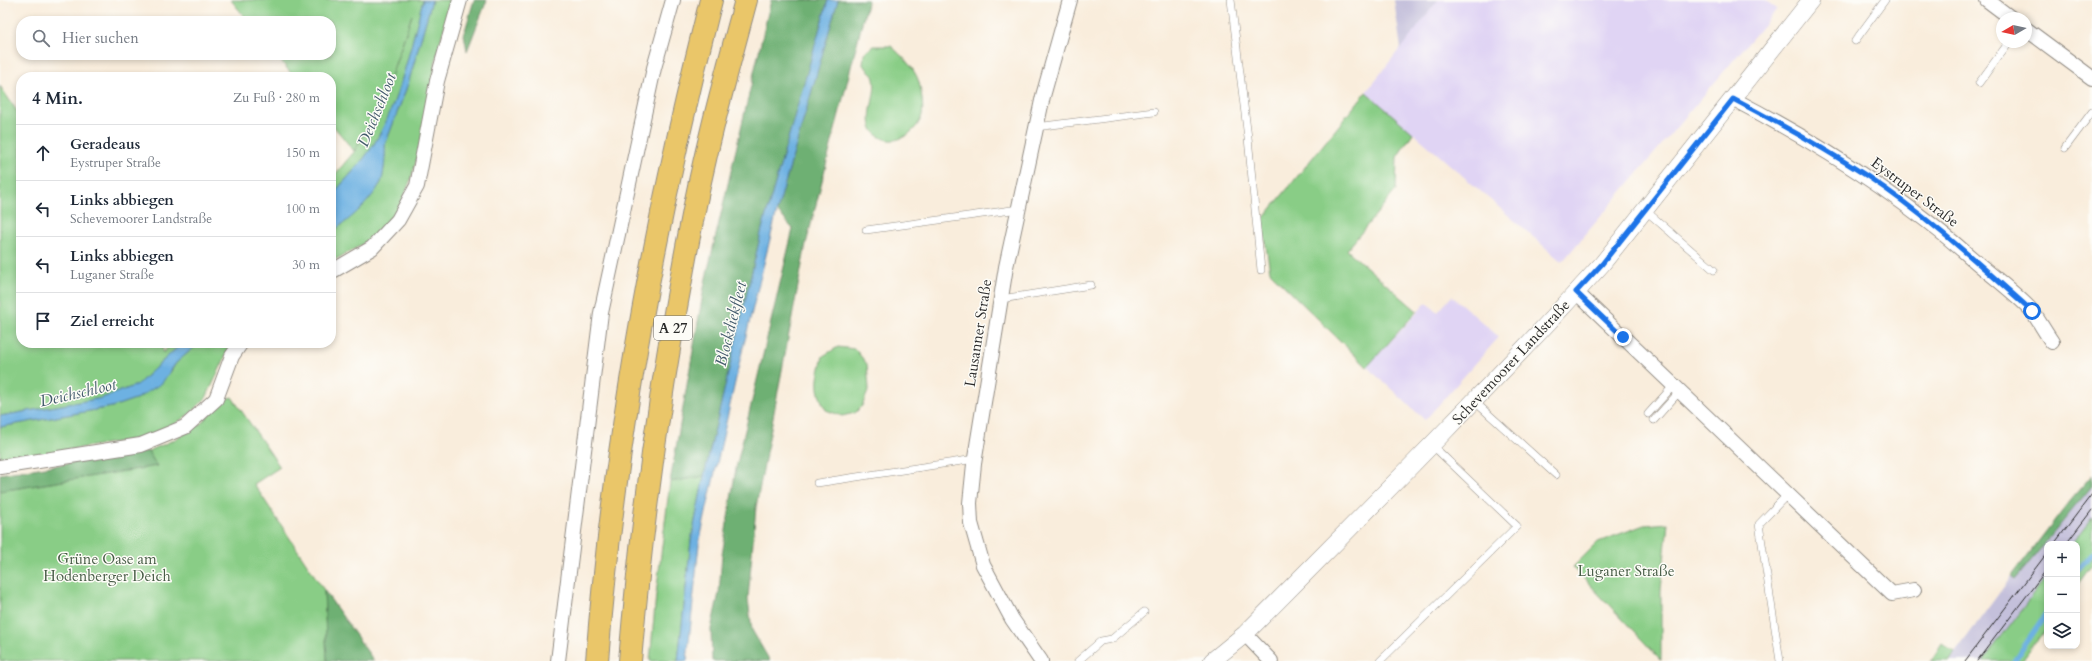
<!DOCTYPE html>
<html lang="de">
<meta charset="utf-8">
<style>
body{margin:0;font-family:Cardo,serif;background:#f2f2f3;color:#1f2937}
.controls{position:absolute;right:12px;bottom:12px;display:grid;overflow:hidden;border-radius:8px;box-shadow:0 2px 6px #0003}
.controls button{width:36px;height:36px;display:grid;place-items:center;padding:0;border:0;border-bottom:1px solid #e0e1e3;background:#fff;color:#1f2937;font:20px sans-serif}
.compass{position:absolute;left:1996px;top:12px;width:36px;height:36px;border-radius:50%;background:#fff;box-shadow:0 2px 6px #0003;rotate:261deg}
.stop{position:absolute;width:12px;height:12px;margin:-9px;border:3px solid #1a73e8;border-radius:50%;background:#fff}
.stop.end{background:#1a73e8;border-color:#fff;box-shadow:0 1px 4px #0008}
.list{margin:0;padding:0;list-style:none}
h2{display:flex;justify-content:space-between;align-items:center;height:52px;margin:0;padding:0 16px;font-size:17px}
h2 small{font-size:13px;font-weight:400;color:#747a83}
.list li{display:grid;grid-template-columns:26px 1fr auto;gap:12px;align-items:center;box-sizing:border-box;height:56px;padding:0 16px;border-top:1px solid #e0e1e3}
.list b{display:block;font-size:15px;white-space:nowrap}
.list p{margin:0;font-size:13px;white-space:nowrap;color:#747a83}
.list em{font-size:13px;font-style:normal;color:#747a83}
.icon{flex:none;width:22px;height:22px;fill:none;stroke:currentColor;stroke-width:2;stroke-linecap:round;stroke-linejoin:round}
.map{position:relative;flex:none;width:2092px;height:661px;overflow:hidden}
.search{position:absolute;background:#fff;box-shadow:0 2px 6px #0003;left:16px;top:16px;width:320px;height:44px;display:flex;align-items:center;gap:10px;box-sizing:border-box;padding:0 14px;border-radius:16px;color:#747a83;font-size:15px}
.panel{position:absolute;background:#fff;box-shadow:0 2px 6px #0003;left:16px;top:72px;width:320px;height:276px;border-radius:16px}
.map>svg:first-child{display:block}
.built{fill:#e0d4f4}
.industrial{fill:#c4c0db}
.green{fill:#89cd86;stroke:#5a7c58}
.forest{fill:#6eb073;stroke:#4c6e4f}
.water{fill:#6db1e2;stroke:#4c6e86}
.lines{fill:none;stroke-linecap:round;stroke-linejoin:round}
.stream{stroke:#6db1e2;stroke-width:5}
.service-casing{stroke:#928c84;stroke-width:8}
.minor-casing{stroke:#928c84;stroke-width:16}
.tertiary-casing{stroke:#928c84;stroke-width:18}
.motorway-casing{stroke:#928c84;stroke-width:24}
.service{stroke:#fff;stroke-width:7}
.minor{stroke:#fff;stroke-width:14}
.tertiary{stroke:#fff;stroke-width:17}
.motorway{stroke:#eac669;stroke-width:22}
.tram{stroke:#2b2b2b;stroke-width:1}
.route{stroke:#1a73e8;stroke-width:5}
.labels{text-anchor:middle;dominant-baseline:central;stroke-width:3;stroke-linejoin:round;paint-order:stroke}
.shield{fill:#fdfcf7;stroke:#6a6a68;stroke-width:1}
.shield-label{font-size:14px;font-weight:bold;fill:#2b2b2b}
.street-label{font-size:15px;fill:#2b2b2b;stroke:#fdfcf7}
.park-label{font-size:15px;fill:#475c46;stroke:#fdfcf7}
.water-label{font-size:16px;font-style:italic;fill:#425a6b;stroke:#fdfcf7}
</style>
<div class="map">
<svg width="2092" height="661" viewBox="0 0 2092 661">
<rect width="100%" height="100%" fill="#fdfcf7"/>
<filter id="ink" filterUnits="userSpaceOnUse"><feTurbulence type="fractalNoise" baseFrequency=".025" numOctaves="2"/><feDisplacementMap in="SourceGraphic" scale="8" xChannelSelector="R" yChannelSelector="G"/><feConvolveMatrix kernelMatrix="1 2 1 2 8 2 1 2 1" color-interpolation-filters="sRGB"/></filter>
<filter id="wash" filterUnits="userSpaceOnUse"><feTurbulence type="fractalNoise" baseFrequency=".012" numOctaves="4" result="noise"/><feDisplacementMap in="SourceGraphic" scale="16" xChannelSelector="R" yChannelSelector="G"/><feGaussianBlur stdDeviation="0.9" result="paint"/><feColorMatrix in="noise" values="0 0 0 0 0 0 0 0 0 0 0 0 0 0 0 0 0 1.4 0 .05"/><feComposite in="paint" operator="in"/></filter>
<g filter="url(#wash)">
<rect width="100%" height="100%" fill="#f9eddc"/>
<g class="built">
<polygon points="1438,0 1765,0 1777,9 1562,262 1366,92"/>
<polygon points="1452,296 1499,337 1425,420 1367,367 1426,303 1438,312"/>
</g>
<g class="industrial">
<polygon points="1394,0 1438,0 1401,49"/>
<polygon points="2092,486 2092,518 2072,544 2047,544 2047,576 1983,661 1949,661 2011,577 2015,580"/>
</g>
<g class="green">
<path d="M231,0H423C411,45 399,104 374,144C362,163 346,179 331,196V179L354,152L381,106L412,15L381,105L354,151L331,123V77H294L276,55H331V21H248Z"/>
<path d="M432,0H453C448,16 442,33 438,50C427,100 420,194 382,230C367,243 349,252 331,262V232C348,222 369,201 380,184C384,179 386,151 385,145L408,84Z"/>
<path d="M874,46H891C902,56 914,67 919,82C921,90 924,107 922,115C917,134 891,150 875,133C862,119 880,92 873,76C871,72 866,68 863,65L864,53Z"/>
<polygon points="0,86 21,117 21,343 162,343 163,353 171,343 182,343 137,385 102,398 0,416"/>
<polygon points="1366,92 1413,133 1397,157 1396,190 1347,250 1417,311 1367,367 1270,272 1262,220"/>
<polygon points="199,343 232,343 206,398 192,412 171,427 142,438 0,461 0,427 112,407 138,398 170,373 176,363"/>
<path d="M838,347L855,349L867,364L869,389L862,406L855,413L842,416L826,410C814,388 817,380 823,356Z"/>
<path d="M232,397L280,467L254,484L324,590L327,661H0V491L156,466L148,451C166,444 183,436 200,424C210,416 219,399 232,397Z"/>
<polygon points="704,476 691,541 678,661 650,661 656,594 670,482"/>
<polygon points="2092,518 2092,565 2077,585 2077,544 2072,544"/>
<polygon points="1668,523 1661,590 1661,660 1573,567 1598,542 1644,525"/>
<polygon points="2047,576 2047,627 2022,661 1983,661"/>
<polygon points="1942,643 1955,652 1949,661 1931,661"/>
</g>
<g class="forest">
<polygon points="474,0 487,0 467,51 464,34"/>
<polygon points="771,0 828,0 762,229 704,476 670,482 705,282"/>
<polygon points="838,0 868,0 806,244 756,507 748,599 752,630 770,661 712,661 711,629 719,593 722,555 736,468 793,229 777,211"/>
<polygon points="148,451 157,466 0,491 0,474"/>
<polygon points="2092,475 2092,486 2015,580 2011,577 2070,500"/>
<polygon points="324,590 374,661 327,661"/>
</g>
<g class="water">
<path d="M423,0H432L408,84L385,145C386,151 384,179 380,184C369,203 349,221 331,232V196C346,179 362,163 374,144C399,104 411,45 423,0Z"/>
<polygon points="828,0 838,0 777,211 740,360 699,544 687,661 678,661 691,541 704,476 762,229"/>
<polygon points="182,343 199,343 176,363 162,383 138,398 112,407 0,427 0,416 102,398 137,385"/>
</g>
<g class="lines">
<g class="stream">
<polyline points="2077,571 2092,553"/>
<polyline points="2014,661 2047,613"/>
</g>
</g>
</g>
<g filter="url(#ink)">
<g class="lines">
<defs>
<g id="service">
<polyline points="1231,0 1248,138 1261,270"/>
<polyline points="1855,41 1885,0"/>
<polyline points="1979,83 2009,42"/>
<polyline points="1036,127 1154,112"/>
<polyline points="2065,148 2092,112"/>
<polyline points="1645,210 1714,270"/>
<polyline points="866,230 1019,209"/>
<polyline points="1001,299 1091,285"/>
<polyline points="1474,401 1556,475"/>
<polyline points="1648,414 1674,385"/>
<polyline points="1654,420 1680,391"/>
<polyline points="817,483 975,459"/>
<polyline points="1078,661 1101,641 1112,639 1144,612"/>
<polyline points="1380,661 1517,526 1433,446"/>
<polyline points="1780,661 1759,524 1788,494"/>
</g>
<g id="minor">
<polyline points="1987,0 2011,18"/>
<polyline points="2026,29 2092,78"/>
<path d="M1733,99C1820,144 1902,196 1975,261C1991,275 2019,296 2032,311C2039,321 2045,332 2052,342"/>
<polyline points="331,272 372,248 398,220 417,186 437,81 460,0"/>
<polyline points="1576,292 1892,594 1914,590"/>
<polyline points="0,467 141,445 185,427 216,399 232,356 241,343"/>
<polyline points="1245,634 1271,661"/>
<polyline points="558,661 601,313 654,68 673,0"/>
<polyline points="1041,661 1012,619 983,565 971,523 970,503 974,464 1006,267 1043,96 1070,0"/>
</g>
<path id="tertiary" d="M1212,661L1245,634C1366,512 1487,391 1602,264L1811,0"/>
<g id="motorway">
<path d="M597,661C614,438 656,217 711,0"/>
<path d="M630,661C642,515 663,370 691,226C705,150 726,75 746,0"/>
</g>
</defs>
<use href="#service" class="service-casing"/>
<use href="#minor" class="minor-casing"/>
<use href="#tertiary" class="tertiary-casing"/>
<use href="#motorway" class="motorway-casing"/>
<use href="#service" class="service"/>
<use href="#minor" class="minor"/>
<use href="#tertiary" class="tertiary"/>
<use href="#motorway" class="motorway"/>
<g class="tram">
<polyline points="2054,544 2092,494"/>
<polyline points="2066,544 2092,510"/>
<polyline points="1965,661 2047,553"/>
<polyline points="1977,661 2047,569"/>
</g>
</g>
</g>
<g class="lines" filter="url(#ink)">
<path class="route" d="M1623,337L1576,292L1602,264L1733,99C1779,123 1824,148 1867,176C1926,215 1979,264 2032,311"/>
</g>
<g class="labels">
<rect class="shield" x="654" y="316" width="38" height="24" rx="3"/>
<g class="shield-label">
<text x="673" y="328">A 27</text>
</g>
<g class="street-label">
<text transform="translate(1915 192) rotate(37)">Eystruper Straße</text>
<text transform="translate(978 333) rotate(-81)">Lausanner Straße</text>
<text transform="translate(1511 362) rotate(-47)">Schevemoorer Landstraße</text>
</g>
<g class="park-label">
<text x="107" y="559">Grüne Oase am<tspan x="107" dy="17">Hodenberger Deich</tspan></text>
<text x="1626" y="571">Luganer Straße</text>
</g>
<g class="water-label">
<text transform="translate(377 110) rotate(-68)">Deichschloot</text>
<text transform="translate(731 324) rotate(-76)">Blockdiekfleet</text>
<text transform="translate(78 393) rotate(-13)">Deichschloot</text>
</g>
</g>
</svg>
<div class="controls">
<button>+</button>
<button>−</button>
<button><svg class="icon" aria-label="layers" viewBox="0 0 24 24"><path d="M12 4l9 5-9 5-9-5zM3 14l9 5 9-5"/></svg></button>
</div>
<svg class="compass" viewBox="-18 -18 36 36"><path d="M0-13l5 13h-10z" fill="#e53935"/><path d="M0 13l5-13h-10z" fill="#747a83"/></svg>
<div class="stop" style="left:2032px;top:311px"></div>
<div class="stop end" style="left:1623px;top:337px"></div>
<div class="search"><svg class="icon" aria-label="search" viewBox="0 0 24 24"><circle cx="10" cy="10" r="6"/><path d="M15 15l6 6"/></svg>Hier suchen</div>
<section class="panel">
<h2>4 Min.<small>Zu Fuß · 280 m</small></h2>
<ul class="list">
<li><svg class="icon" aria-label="ahead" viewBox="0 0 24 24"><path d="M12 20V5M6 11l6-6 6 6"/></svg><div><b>Geradeaus</b><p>Eystruper Straße</p></div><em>150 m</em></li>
<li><svg class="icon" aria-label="left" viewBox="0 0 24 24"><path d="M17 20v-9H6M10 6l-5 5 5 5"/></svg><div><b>Links abbiegen</b><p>Schevemoorer Landstraße</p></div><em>100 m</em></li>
<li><svg class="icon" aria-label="left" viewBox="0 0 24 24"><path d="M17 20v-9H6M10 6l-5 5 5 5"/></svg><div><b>Links abbiegen</b><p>Luganer Straße</p></div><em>30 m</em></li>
<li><svg class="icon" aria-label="arrive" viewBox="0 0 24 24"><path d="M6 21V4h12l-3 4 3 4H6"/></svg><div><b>Ziel erreicht</b></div></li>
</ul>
</section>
</div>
